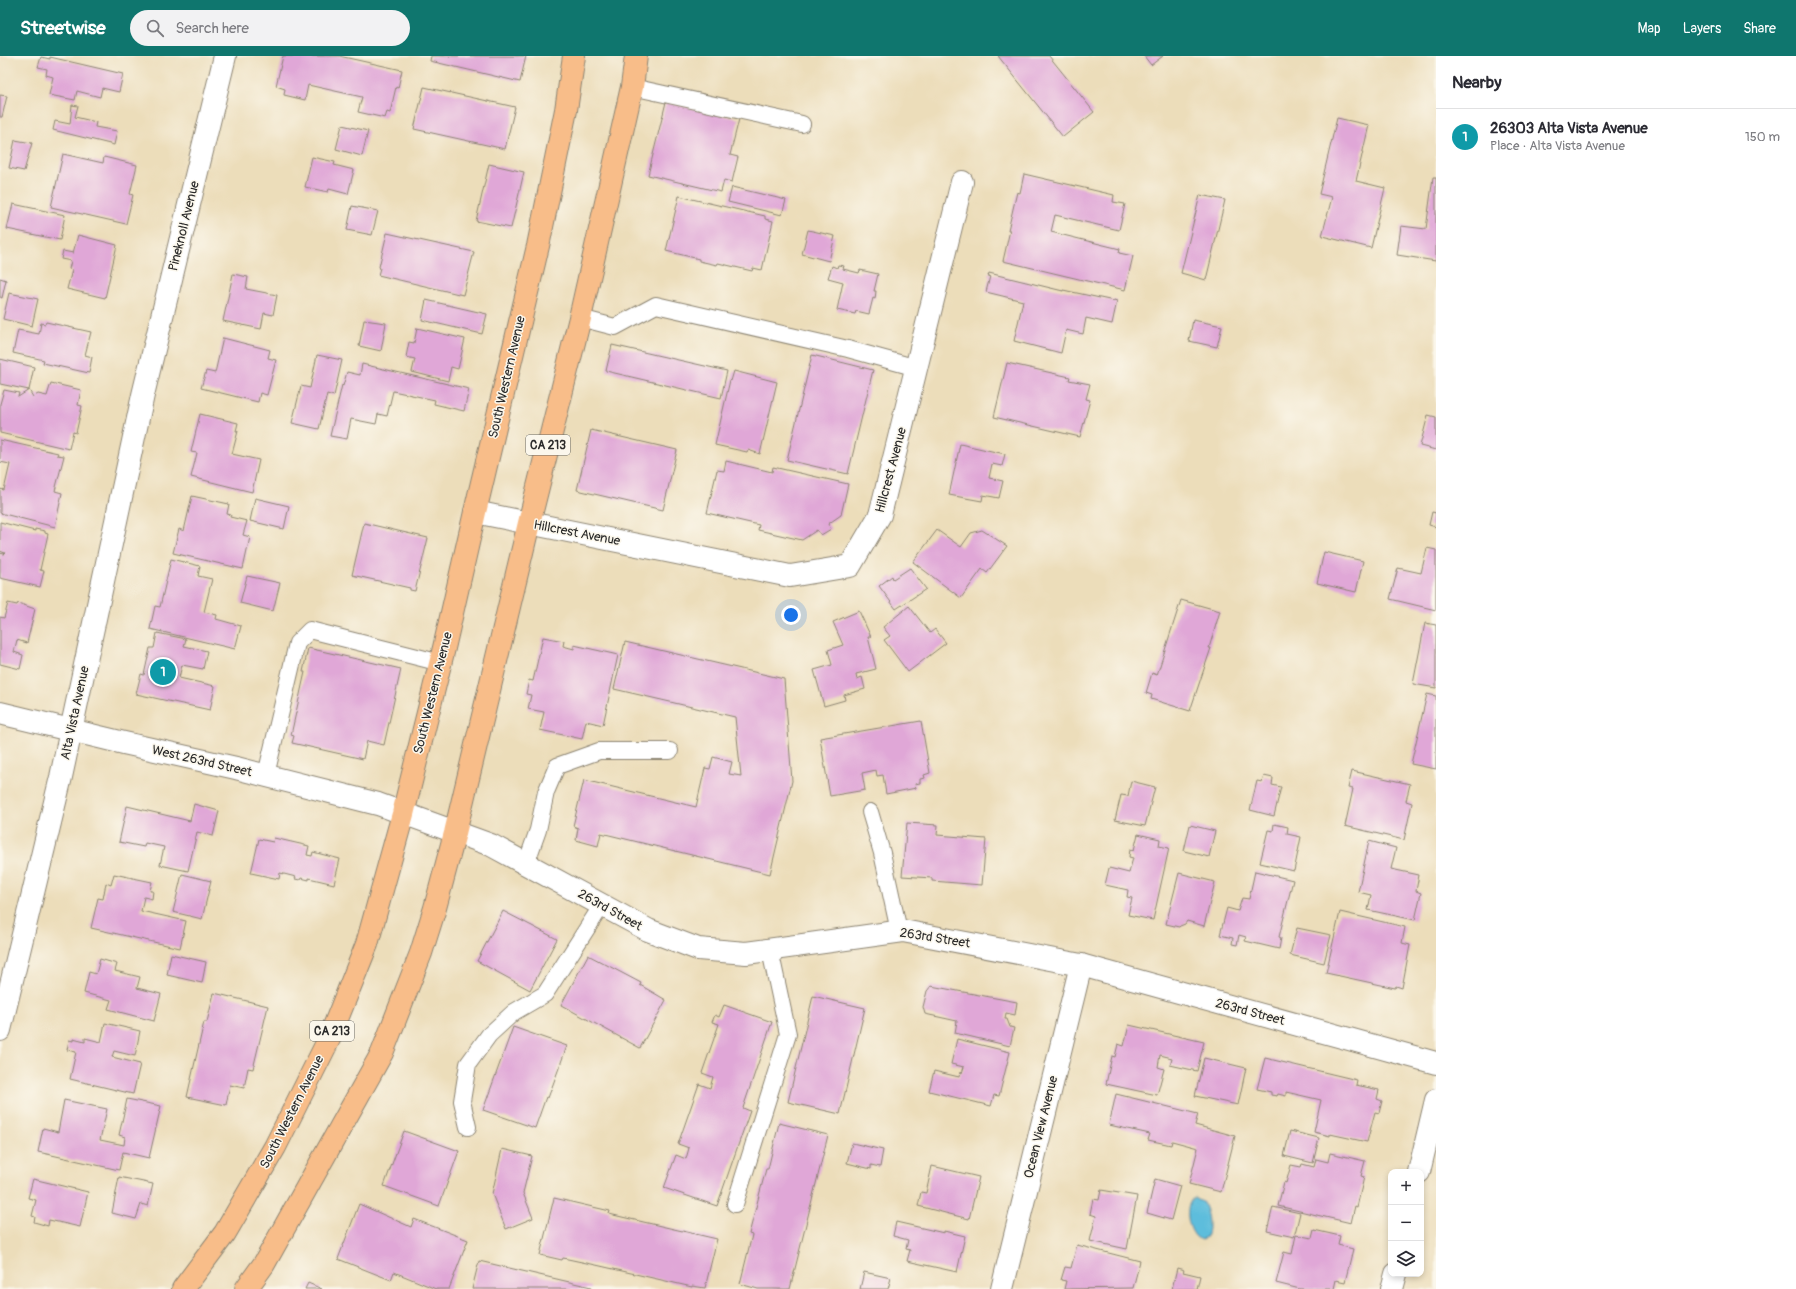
<!DOCTYPE html>
<meta charset="utf-8">
<style>
body{margin:0;font-family:Pangolin,sans-serif;background:#f2f2f3;color:#2b2b33}
.controls{position:absolute;right:12px;bottom:12px;display:grid;overflow:hidden;border-radius:8px;box-shadow:0 2px 6px #0003}
.controls button{width:36px;height:36px;display:grid;place-items:center;padding:0;border:0;border-bottom:1px solid #e1e1e2;background:#fff;color:#2b2b33;font:20px sans-serif}
.you{position:absolute;left:791px;top:559px;width:14px;height:14px;margin:-10px;border:3px solid #fff;border-radius:50%;background:#1a73e8;box-shadow:0 0 0 6px #1a73e833}
.badge{display:grid;place-items:center;width:26px;height:26px;border-radius:50%;background:#0f766e;color:#fff;font-size:13px;font-weight:700}
.pin{position:absolute;translate:-50% -50%;border:2px solid #fff;box-shadow:0 1px 4px #0006}
.list{margin:0;padding:0;list-style:none}
h2{display:flex;justify-content:space-between;align-items:center;height:52px;margin:0;padding:0 16px;font-size:17px}
h2 small{font-size:13px;font-weight:400;color:#7c7c81}
.list li{display:grid;grid-template-columns:26px 1fr auto;gap:12px;align-items:center;box-sizing:border-box;height:56px;padding:0 16px;border-top:1px solid #e1e1e2}
.list b{display:block;font-size:15px;white-space:nowrap}
.list p{margin:0;font-size:13px;white-space:nowrap;color:#7c7c81}
.list em{font-size:13px;font-style:normal;color:#7c7c81}
.icon{flex:none;width:22px;height:22px;fill:none;stroke:currentColor;stroke-width:2;stroke-linecap:round;stroke-linejoin:round}
.map{position:relative;flex:none;width:1436px;height:1233px;overflow:hidden}
header{display:flex;align-items:center;gap:24px;box-sizing:border-box;height:56px;padding:0 20px;background:#0f766e;color:#fff}
header strong{font-size:19px}
nav{display:flex;gap:22px;margin-inline-start:auto;font-size:14px}
.search{width:280px;height:36px;background:#f2f2f3;display:flex;align-items:center;gap:10px;box-sizing:border-box;padding:0 14px;border-radius:22px;color:#7c7c81;font-size:15px}
main{display:flex}
aside{flex:1;background:#fff}
.map>svg:first-child{display:block}
.water{fill:#5dbddc;stroke:#447484}
.building{fill:#e0a7d7}
.lines{fill:none;stroke-linecap:round;stroke-linejoin:round}
.lane-casing{stroke:#8c8472;stroke-width:18}
.street-casing{stroke:#8c8472;stroke-width:24}
.primary-casing{stroke:#8c8472;stroke-width:24}
.lane{stroke:#fff;stroke-width:16}
.street{stroke:#fff;stroke-width:22}
.primary{stroke:#f8bd89;stroke-width:22}
.labels{text-anchor:middle;dominant-baseline:central;stroke-width:3;stroke-linejoin:round;paint-order:stroke}
.shield{fill:#fbf7ec;stroke:#696865;stroke-width:1}
.shield-label{font-size:12px;font-weight:bold;fill:#2b2b2b}
.street-label{font-size:13px;fill:#2b2b2b;stroke:#fbf7ec}
</style>
<header>
<strong>Streetwise</strong>
<div class="search"><svg class="icon" aria-label="search" viewBox="0 0 24 24"><circle cx="10" cy="10" r="6"/><path d="M15 15l6 6"/></svg>Search here</div>
<nav><a>Map</a><a>Layers</a><a>Share</a></nav>
</header>
<main>
<div class="map">
<svg width="1436" height="1233" viewBox="0 0 1436 1233">
<rect width="100%" height="100%" fill="#fbf7ec"/>
<filter id="ink" filterUnits="userSpaceOnUse"><feTurbulence type="fractalNoise" baseFrequency=".025" numOctaves="2"/><feDisplacementMap in="SourceGraphic" scale="8" xChannelSelector="R" yChannelSelector="G"/><feConvolveMatrix kernelMatrix="1 2 1 2 8 2 1 2 1" color-interpolation-filters="sRGB"/></filter>
<filter id="wash" filterUnits="userSpaceOnUse"><feTurbulence type="fractalNoise" baseFrequency=".012" numOctaves="4" result="noise"/><feDisplacementMap in="SourceGraphic" scale="16" xChannelSelector="R" yChannelSelector="G"/><feGaussianBlur stdDeviation="0.9" result="paint"/><feColorMatrix in="noise" values="0 0 0 0 0 0 0 0 0 0 0 0 0 0 0 0 0 1.4 0 .05"/><feComposite in="paint" operator="in"/></filter>
<g filter="url(#wash)">
<rect width="100%" height="100%" fill="#ecddba"/>
<path class="water" d="M1195,1141L1202,1145C1208,1156 1210,1170 1206,1182L1201,1184C1188,1180 1182,1148 1195,1141Z"/>
<g id="blocks">
<g class="building">
<polygon points="283,0 339,0 402,14 398,32 396,31 390,57 387,56 385,62 358,56 362,41 308,29 305,44 284,39 285,33 276,30"/>
<polygon points="431,0 526,0 520,26 430,5"/>
<polygon points="998,0 1049,0 1094,56 1063,81"/>
<polygon points="1144,0 1163,0 1151,9"/>
<polygon points="41,1 50,3 50,1 123,18 119,36 102,32 100,41 77,35 75,44 49,39 53,21 46,19 47,13 38,11"/>
<polygon points="424,31 515,51 505,93 414,73"/>
<polygon points="0,39 7,40 2,61 0,61"/>
<polygon points="666,46 739,63 730,99 738,101 732,126 724,124 721,136 648,119"/>
<polygon points="72,49 78,50 75,61 96,66 95,71 117,75 114,89 53,74 55,65 70,68"/>
<polygon points="1337,62 1369,69 1356,125 1385,132 1371,192 1322,180 1332,141 1319,138"/>
<polygon points="342,69 368,75 362,100 336,93"/>
<polygon points="15,84 32,87 24,115 9,112"/>
<polygon points="63,98 103,107 104,101 137,109 130,138 133,139 126,168 51,151"/>
<polygon points="312,101 335,106 334,109 354,114 348,138 329,133 328,136 305,131"/>
<polygon points="489,108 524,116 511,172 476,165"/>
<polygon points="1024,118 1114,139 1113,146 1125,148 1119,174 1055,159 1051,176 1120,193 1119,197 1133,200 1125,234 1003,205 1010,174 1008,174 1017,136 1020,137"/>
<polygon points="1433,121 1436,121 1436,205 1397,199 1401,170 1426,173"/>
<polygon points="732,131 786,144 782,159 728,146"/>
<polygon points="1200,139 1225,144 1206,224 1181,217"/>
<polygon points="679,140 765,160 765,163 773,165 762,214 753,212 752,215 718,207 717,209 699,205 699,203 666,195"/>
<polygon points="13,148 65,159 60,184 7,173"/>
<polygon points="352,150 378,155 372,179 347,174"/>
<polygon points="808,174 835,180 829,205 802,198"/>
<polygon points="387,177 474,196 463,239 378,219 380,212 379,211"/>
<polygon points="78,179 117,189 105,242 67,233 72,214 69,213 71,205 61,203 63,195 73,197"/>
<polygon points="838,209 844,210 843,213 859,217 860,214 878,218 874,235 876,235 875,243 873,242 869,258 856,255 855,258 837,254 843,226 828,222 832,210 837,212"/>
<polygon points="989,217 1063,235 1063,234 1114,245 1114,244 1117,245 1112,268 1086,262 1083,278 1066,274 1061,297 1014,285 1023,245 986,236 990,220 988,220"/>
<polygon points="233,218 248,221 246,233 277,239 273,259 264,257 261,273 223,265"/>
<polygon points="0,222 6,224 2,242 0,241"/>
<polygon points="9,237 38,243 32,270 3,263"/>
<polygon points="426,244 487,258 482,278 422,264"/>
<polygon points="364,264 386,267 381,295 359,290"/>
<polygon points="1193,264 1222,270 1217,291 1189,285"/>
<polygon points="46,266 91,276 85,299 92,301 89,317 43,307 44,304 13,297 18,274 39,278 41,267 45,268"/>
<polygon points="417,272 465,283 458,313 451,311 448,325 412,316 415,303 406,301 409,286 414,287"/>
<polygon points="223,282 270,294 268,302 276,304 267,339 260,337 258,346 201,332 206,315 215,317"/>
<polygon points="612,289 727,315 721,342 606,315"/>
<polygon points="317,299 342,304 334,340 327,338 319,373 292,367 301,330 310,332"/>
<polygon points="812,299 873,314 848,418 787,404"/>
<polygon points="0,303 34,311 29,334 0,328"/>
<polygon points="1007,307 1070,321 1069,324 1090,328 1086,343 1090,344 1080,381 994,361"/>
<polygon points="362,308 469,333 464,355 434,348 435,344 393,335 387,360 378,358 376,368 351,363 347,383 330,380 342,329 343,330 347,316 360,319"/>
<polygon points="734,315 777,326 760,398 748,394 747,396 715,389 730,324 731,325"/>
<polygon points="51,327 81,334 78,349 82,350 76,377 73,376 69,393 0,377 0,348 4,334 19,337 18,341 29,334 33,341 38,338 47,340"/>
<polygon points="200,358 238,367 236,375 238,375 232,398 259,404 252,436 191,421 197,397 191,396"/>
<polygon points="1428,359 1436,361 1436,394 1420,390"/>
<polygon points="591,374 677,394 663,454 577,434"/>
<polygon points="0,384 58,397 57,399 64,400 55,435 62,437 55,471 0,457 0,433 4,434 10,408 0,406"/>
<polygon points="960,388 1005,398 1002,410 992,408 989,422 1003,425 999,442 983,439 982,445 949,439"/>
<polygon points="726,405 772,416 773,411 848,428 841,459 828,468 831,473 821,479 817,474 802,484 758,474 759,469 707,457 717,414 724,415"/>
<polygon points="192,440 229,448 227,458 231,459 230,461 247,465 243,479 250,481 243,513 173,497 179,473 184,475"/>
<polygon points="255,442 289,450 284,473 250,465"/>
<polygon points="1432,456 1436,457 1436,471 1429,469"/>
<polygon points="0,466 35,475 35,473 45,475 45,477 48,478 40,514 44,515 40,531 0,522 0,497 4,498 5,497 0,495"/>
<polygon points="364,467 428,482 415,535 410,534 410,532 352,519"/>
<polygon points="937,474 961,491 971,477 982,474 1007,490 987,517 982,513 961,542 913,506"/>
<polygon points="1427,492 1436,494 1436,554 1390,543 1398,512 1421,517"/>
<polygon points="1324,496 1363,505 1356,536 1317,527"/>
<polygon points="171,503 200,510 198,520 212,523 204,556 217,559 216,563 241,570 235,593 150,573 155,550 160,551"/>
<polygon points="910,512 926,533 896,553 879,530 892,520 893,523"/>
<polygon points="247,520 280,527 273,555 240,547"/>
<polygon points="1181,544 1220,555 1209,592 1211,592 1190,655 1151,643 1152,639 1146,637 1152,617 1157,619"/>
<polygon points="8,547 17,549 18,547 35,553 27,587 17,584 14,596 23,599 20,613 0,608 0,561 4,562"/>
<polygon points="909,550 930,577 935,573 946,587 908,616 884,584 890,580 883,571"/>
<polygon points="859,555 871,581 868,581 876,613 856,618 857,623 862,621 865,633 844,639 845,644 824,650 814,614 832,609 828,594 843,589 833,566"/>
<polygon points="1425,567 1436,569 1436,632 1413,628"/>
<polygon points="157,577 186,583 184,590 207,595 203,613 182,609 179,622 215,630 210,654 136,638 141,618 144,619 150,592 154,592"/>
<polygon points="543,581 564,585 563,590 574,593 574,589 618,599 603,669 586,665 582,683 540,674 544,656 528,653 531,639 526,638 529,624 533,625"/>
<polygon points="625,586 784,623 792,725 770,818 601,777 598,790 576,784 578,772 573,770 584,724 696,751 705,712 710,713 713,701 732,706 729,718 741,720 735,661 614,633"/>
<polygon points="308,592 401,613 384,689 367,685 363,703 292,687 294,680 291,679 305,616 303,616"/>
<polygon points="1427,638 1436,640 1436,713 1411,708"/>
<polygon points="921,665 930,717 924,719 925,722 920,723 920,727 915,728 916,732 886,738 883,719 877,720 876,714 862,717 865,734 830,740 820,682"/>
<polygon points="1352,715 1410,728 1406,745 1412,747 1404,784 1345,770 1353,733 1348,732"/>
<polygon points="1264,720 1273,722 1272,729 1281,731 1274,760 1250,754 1257,725 1262,726"/>
<polygon points="1131,725 1155,731 1145,770 1115,764 1121,739 1128,740"/>
<polygon points="194,748 219,755 213,780 197,776 188,815 160,809 164,791 145,787 144,791 119,786 127,750 190,765"/>
<polygon points="907,767 938,769 937,779 986,783 982,829 932,825 932,822 902,820"/>
<polygon points="1274,768 1288,771 1287,778 1301,781 1294,815 1260,807 1268,774 1273,775"/>
<polygon points="1190,769 1215,775 1209,801 1184,795"/>
<polygon points="1138,778 1160,783 1159,790 1169,792 1153,864 1128,859 1132,842 1127,841 1128,834 1105,829 1109,812 1129,817 1133,802 1129,801 1130,793 1134,794"/>
<polygon points="274,782 309,790 307,799 312,800 313,796 340,803 334,828 309,822 309,824 301,822 300,824 295,823 296,821 280,817 279,823 251,817 259,783 273,786"/>
<polygon points="1369,785 1396,792 1391,813 1419,819 1416,835 1421,837 1415,864 1368,854 1371,839 1358,836"/>
<polygon points="1255,815 1293,824 1279,881 1281,882 1279,893 1245,885 1246,881 1239,879 1237,889 1232,888 1233,882 1220,879 1227,852 1238,855 1242,842 1249,843"/>
<polygon points="1179,817 1215,826 1204,870 1187,865 1185,868 1180,870 1179,871 1166,868"/>
<polygon points="114,818 152,826 150,835 153,835 152,843 144,841 141,855 186,865 180,892 91,872 98,842 103,843 106,827 111,829"/>
<polygon points="182,818 211,825 202,863 173,856"/>
<polygon points="503,855 557,883 530,934 477,905"/>
<polygon points="1340,856 1405,871 1402,887 1410,889 1402,932 1396,930 1395,932 1326,917"/>
<polygon points="1297,872 1331,879 1324,907 1290,899"/>
<polygon points="171,898 206,906 202,927 167,919"/>
<polygon points="588,899 641,927 640,929 666,944 640,992 561,949"/>
<polygon points="100,903 117,908 115,915 140,921 137,932 161,938 154,965 108,953 111,944 84,937 89,916 96,918"/>
<polygon points="931,930 1017,946 1015,959 1006,957 1005,963 1007,963 1010,971 1014,972 1010,990 955,977 957,965 925,958 923,951 927,935"/>
<polygon points="214,937 268,950 253,1013 248,1012 244,1032 230,1029 226,1049 187,1041 204,966 207,966"/>
<polygon points="813,940 865,952 840,1058 788,1046"/>
<polygon points="724,949 772,966 743,1052 750,1055 717,1150 664,1132 676,1099 686,1103 689,1092 678,1088 699,1028 710,1032 713,1021 702,1017 719,968 712,966 715,959 719,961"/>
<polygon points="105,967 140,975 135,1000 114,995 112,1001 140,1008 133,1038 70,1023 76,996 67,994 69,984 73,985 73,983 85,986 85,982 101,986"/>
<polygon points="1129,969 1204,986 1197,1015 1170,1009 1172,1002 1160,999 1158,1011 1164,1013 1157,1039 1106,1028 1112,1000 1115,1001 1118,988 1124,990"/>
<polygon points="513,971 567,990 548,1042 546,1041 535,1072 483,1054"/>
<polygon points="957,983 1010,996 999,1040 994,1039 991,1050 929,1035 934,1015 959,1021 960,1016 962,1017 964,1011 951,1008"/>
<polygon points="1204,1002 1246,1012 1238,1049 1195,1040"/>
<polygon points="1265,1002 1357,1024 1356,1029 1379,1034 1377,1043 1382,1045 1379,1057 1375,1056 1367,1086 1330,1078 1330,1080 1314,1076 1321,1044 1286,1036 1286,1040 1278,1038 1277,1040 1271,1039 1271,1036 1257,1033"/>
<polygon points="1116,1038 1198,1058 1195,1069 1235,1080 1221,1136 1189,1128 1198,1092 1172,1085 1171,1089 1148,1084 1150,1078 1109,1069"/>
<polygon points="127,1043 161,1050 149,1102 123,1096 119,1114 38,1096 43,1072 58,1076 64,1044 107,1053 100,1084 124,1089 125,1081 119,1079"/>
<polygon points="779,1067 828,1079 790,1233 758,1233 740,1228 752,1179 749,1178 766,1113 768,1113"/>
<polygon points="404,1075 459,1095 439,1150 384,1130"/>
<polygon points="1290,1075 1319,1082 1313,1107 1284,1100"/>
<polygon points="852,1087 883,1094 880,1111 871,1109 871,1113 847,1107"/>
<polygon points="502,1093 532,1100 523,1137 533,1162 506,1173 492,1138"/>
<polygon points="1330,1097 1365,1105 1361,1120 1364,1121 1357,1151 1355,1150 1351,1167 1278,1150 1284,1126 1286,1127 1291,1109 1301,1111 1302,1108 1314,1111 1316,1103 1328,1106"/>
<polygon points="932,1110 979,1121 969,1163 918,1150 921,1136 926,1137"/>
<polygon points="119,1121 153,1128 148,1150 141,1148 136,1163 112,1157"/>
<polygon points="33,1123 88,1136 80,1171 49,1164 48,1170 34,1166 35,1161 32,1160 36,1144 28,1142"/>
<polygon points="1155,1123 1180,1130 1171,1164 1147,1157"/>
<polygon points="1101,1134 1137,1140 1127,1193 1090,1185 1096,1160 1090,1158 1093,1143 1099,1144"/>
<polygon points="554,1142 610,1155 609,1158 717,1183 705,1232 692,1230 692,1231 596,1209 563,1202 562,1204 540,1199"/>
<polygon points="359,1148 411,1171 414,1163 468,1184 449,1233 436,1233 394,1216 391,1224 338,1203"/>
<polygon points="1273,1151 1300,1157 1294,1181 1267,1175"/>
<polygon points="896,1166 944,1177 944,1175 965,1180 957,1216 907,1205 910,1194 906,1193 908,1184 893,1180"/>
<polygon points="1314,1174 1340,1180 1338,1189 1353,1193 1345,1226 1336,1224 1334,1233 1300,1233 1276,1227 1284,1196 1292,1198 1296,1179 1312,1182"/>
<polygon points="1077,1189 1140,1205 1133,1232 1064,1233 1066,1225 1061,1224 1065,1211 1071,1212"/>
<polygon points="479,1205 591,1231 591,1233 472,1233"/>
<polygon points="1177,1212 1184,1214 1183,1216 1200,1220 1197,1233 1172,1233"/>
<polygon points="864,1216 891,1222 888,1233 860,1233"/>
<polygon points="308,1227 322,1233 305,1233"/>
</g>
</g>
</g>
<g filter="url(#ink)">
<use href="#blocks" fill-opacity="0" stroke="#8c8472" stroke-width="1"/>
<g class="lines">
<defs>
<g id="lane">
<polyline points="632,31 802,68"/>
<polyline points="580,262 615,271 656,249 848,293 917,312"/>
<polyline points="266,719 297,587 310,574 441,607"/>
<polyline points="870,756 882,797 899,875"/>
<polyline points="526,808 538,774 546,736 557,710 599,695 670,695"/>
<polyline points="468,1071 462,1045 468,1008 489,979 514,956 545,938 602,849"/>
<polyline points="735,1148 788,978 770,894"/>
</g>
<g id="street">
<polyline points="475,456 790,520 850,510 880,459 962,126"/>
<polyline points="0,657 124,687 236,712 378,748 491,789 648,874 698,893 746,897 903,875 1081,909 1436,1007"/>
<polyline points="0,974 61,721 143,339 225,0"/>
<polyline points="1419,1116 1436,1044"/>
<polyline points="1002,1233 1081,909"/>
<polyline points="1392,1233 1396,1218"/>
</g>
<g id="primary">
<polyline points="183,1233 225,1177 275,1091 329,983 367,888 403,758 444,592 475,456 538,190 566,54 574,0"/>
<polyline points="246,1233 264,1208 382,997 421,897 435,852 455,777 529,467 580,262 632,31 636,0"/>
</g>
</defs>
<use href="#lane" class="lane-casing"/>
<use href="#street" class="street-casing"/>
<use href="#primary" class="primary-casing"/>
<use href="#lane" class="lane"/>
<use href="#street" class="street"/>
<use href="#primary" class="primary"/>
</g>
</g>
<g class="labels">
<g class="shield">
<rect x="526" y="379" width="44" height="20" rx="3"/>
<rect x="310" y="965" width="44" height="20" rx="3"/>
</g>
<g class="shield-label">
<text x="548" y="389">CA 213</text>
<text x="332" y="975">CA 213</text>
</g>
<g class="street-label">
<text transform="translate(184 170) rotate(-76)">Pineknoll Avenue</text>
<text transform="translate(507 321) rotate(-77)">South Western Avenue</text>
<text transform="translate(891 414) rotate(-75)">Hillcrest Avenue</text>
<text transform="translate(577 477) rotate(11)">Hillcrest Avenue</text>
<text transform="translate(433 637) rotate(-76)">South Western Avenue</text>
<text transform="translate(75 657) rotate(-78)">Alta Vista Avenue</text>
<text transform="translate(202 705) rotate(13)">West 263rd Street</text>
<text transform="translate(610 854) rotate(29)">263rd Street</text>
<text transform="translate(935 882) rotate(9)">263rd Street</text>
<text transform="translate(1250 956) rotate(15)">263rd Street</text>
<text transform="translate(292 1056) rotate(-63)">South Western Avenue</text>
<text transform="translate(1041 1071) rotate(-76)">Ocean View Avenue</text>
</g>
</g>
</svg>
<div class="controls">
<button>+</button>
<button>−</button>
<button><svg class="icon" aria-label="layers" viewBox="0 0 24 24"><path d="M12 4l9 5-9 5-9-5zM3 14l9 5 9-5"/></svg></button>
</div>
<div class="you"></div>
<div class="pin badge" style="left:163px;top:616px;background:#0f9aa8">1</div>
</div>
<aside>
<h2>Nearby<small></small></h2>
<ul class="list">
<li><span class="badge" style="background:#0f9aa8">1</span><div><b>26303 Alta Vista Avenue</b><p>Place · Alta Vista Avenue</p></div><em>150 m</em></li>
</ul>
</aside>
</main>
